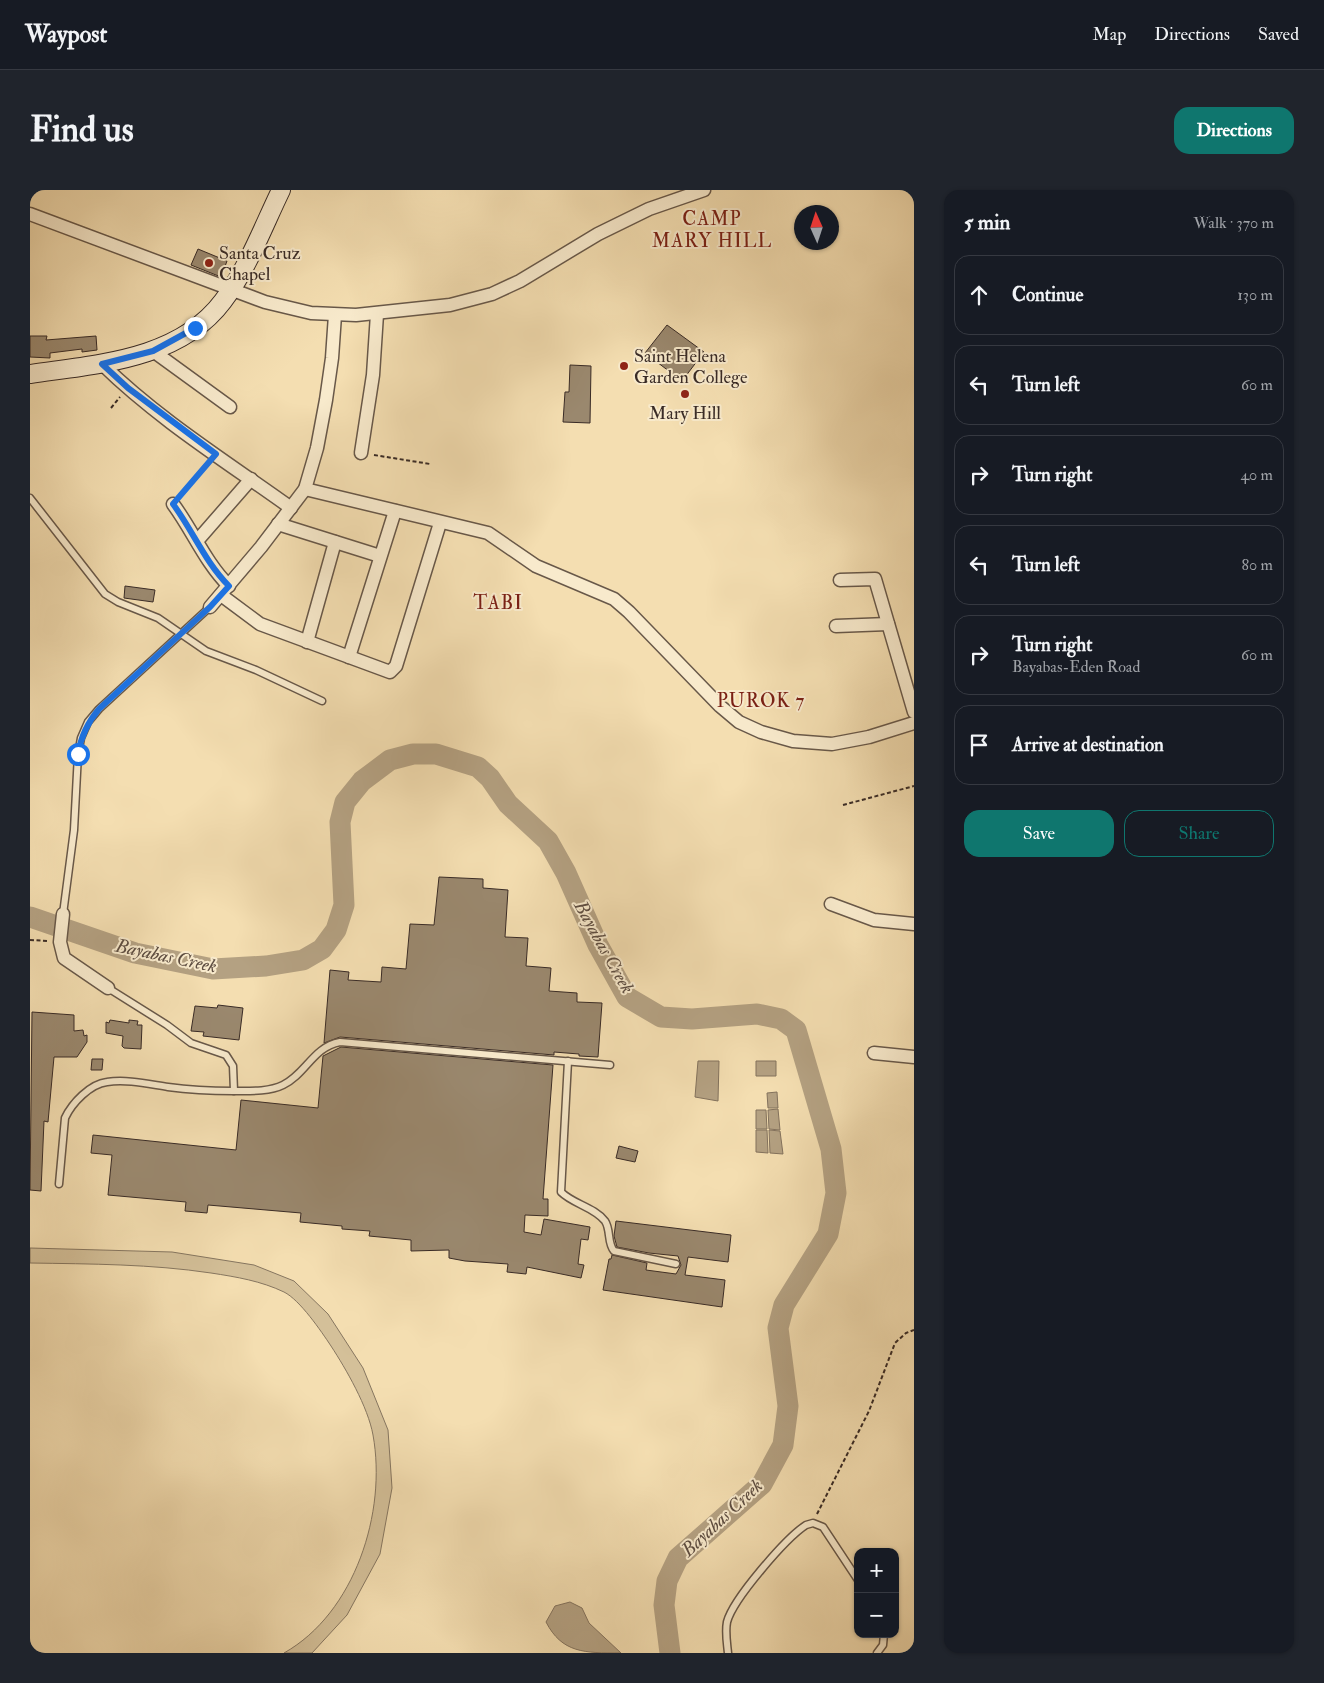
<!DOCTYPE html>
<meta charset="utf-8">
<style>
body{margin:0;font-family:"IM FELL Double Pica",serif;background:#20242c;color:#f1f3f6}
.controls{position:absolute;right:15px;bottom:15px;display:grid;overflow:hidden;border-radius:10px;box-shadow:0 1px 4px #0004}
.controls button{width:45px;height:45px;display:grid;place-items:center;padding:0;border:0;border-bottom:1px solid #363941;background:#171b24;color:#f1f3f6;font:25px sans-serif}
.compass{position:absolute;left:764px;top:15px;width:45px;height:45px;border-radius:50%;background:#171b24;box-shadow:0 1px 4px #0004;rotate:357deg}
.stop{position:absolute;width:15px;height:15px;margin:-11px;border:4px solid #1a73e8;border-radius:50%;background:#fff}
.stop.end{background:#1a73e8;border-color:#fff;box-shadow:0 1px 5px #0008}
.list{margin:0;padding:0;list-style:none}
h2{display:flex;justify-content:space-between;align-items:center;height:65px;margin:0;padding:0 20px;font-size:21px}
h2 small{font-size:16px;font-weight:400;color:#9ea1a6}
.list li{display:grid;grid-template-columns:32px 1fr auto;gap:15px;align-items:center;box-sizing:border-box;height:80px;margin:0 10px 10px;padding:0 10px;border:1px solid #363941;border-radius:15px}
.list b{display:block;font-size:19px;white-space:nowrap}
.list p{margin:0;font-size:16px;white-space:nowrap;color:#9ea1a6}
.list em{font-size:16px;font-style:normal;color:#9ea1a6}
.actions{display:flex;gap:10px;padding:15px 20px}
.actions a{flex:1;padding:11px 0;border:1px solid #0f766e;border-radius:15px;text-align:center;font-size:18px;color:#0f766e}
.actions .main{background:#0f766e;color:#fff}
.icon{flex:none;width:28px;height:28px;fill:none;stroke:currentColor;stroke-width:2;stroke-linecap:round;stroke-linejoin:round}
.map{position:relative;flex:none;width:884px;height:1463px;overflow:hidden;border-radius:15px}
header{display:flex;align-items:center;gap:30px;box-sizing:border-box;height:70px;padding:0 25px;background:#171b24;border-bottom:1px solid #363941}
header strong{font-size:24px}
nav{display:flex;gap:28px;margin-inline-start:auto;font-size:18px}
.intro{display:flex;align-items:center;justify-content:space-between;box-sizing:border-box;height:120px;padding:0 30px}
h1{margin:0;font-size:35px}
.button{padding:12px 22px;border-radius:15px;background:#0f766e;color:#fff;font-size:18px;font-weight:700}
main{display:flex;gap:30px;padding:0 30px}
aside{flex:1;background:#171b24;border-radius:15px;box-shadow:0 1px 4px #0004}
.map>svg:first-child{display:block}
.green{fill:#d4c099;stroke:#867660}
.water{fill:#b4a182;stroke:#83725d}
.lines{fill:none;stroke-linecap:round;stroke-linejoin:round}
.river{stroke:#b4a182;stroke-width:21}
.building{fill:#9a886e;stroke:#392b26}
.service-casing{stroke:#685849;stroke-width:9}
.minor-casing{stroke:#685849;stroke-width:15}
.secondary-casing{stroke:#392b26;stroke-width:20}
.path{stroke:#392b26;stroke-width:2;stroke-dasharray:4 2.5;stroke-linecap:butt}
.service{stroke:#f8eacc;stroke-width:6}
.minor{stroke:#f8eacc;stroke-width:12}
.secondary{stroke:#f8eacc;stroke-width:18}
.route{stroke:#1a73e8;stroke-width:6}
.poi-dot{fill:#8f2418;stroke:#f8eacc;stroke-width:2}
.labels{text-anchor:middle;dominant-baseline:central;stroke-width:4;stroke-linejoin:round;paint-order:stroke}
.poi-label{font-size:18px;fill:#392b26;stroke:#f8eacc;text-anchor:start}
.neighbourhood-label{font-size:19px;letter-spacing:1px;fill:#7a1f14;stroke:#f8eacc}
.water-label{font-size:19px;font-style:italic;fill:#5e4e42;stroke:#f8eacc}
</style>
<header>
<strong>Waypost</strong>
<nav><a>Map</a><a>Directions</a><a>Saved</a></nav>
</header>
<div class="intro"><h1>Find us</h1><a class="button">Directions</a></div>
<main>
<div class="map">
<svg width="884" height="1463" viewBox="0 0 884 1463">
<rect width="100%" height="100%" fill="#f4deb1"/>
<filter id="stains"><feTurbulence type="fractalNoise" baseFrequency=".004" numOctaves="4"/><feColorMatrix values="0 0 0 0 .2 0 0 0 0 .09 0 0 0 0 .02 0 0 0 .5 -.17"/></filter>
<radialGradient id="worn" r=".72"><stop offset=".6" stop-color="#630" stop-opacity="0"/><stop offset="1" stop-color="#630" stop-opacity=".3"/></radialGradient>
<path class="green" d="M0,1058L142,1062L224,1075L264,1091L298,1124L333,1178L358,1240L362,1298L350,1364L317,1425L282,1463H254C325,1423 357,1322 343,1245C338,1217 316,1179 301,1156C291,1141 270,1110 254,1102C231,1091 207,1087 181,1083C121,1074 61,1074 0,1073Z"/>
<g class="water">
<polygon points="668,871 689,871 688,911 665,907"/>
<polygon points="746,871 746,886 726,886 726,871"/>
<polygon points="747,902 748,918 738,918 737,903"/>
<polygon points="748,919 750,940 739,939 738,920"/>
<polygon points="726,920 736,920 737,939 726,939"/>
<polygon points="726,940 737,940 738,963 726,962"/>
<polygon points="739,940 750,941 753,964 740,963"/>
<path d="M540,1412L552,1418L559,1433L591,1463C554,1463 532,1463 516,1432L525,1416Z"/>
</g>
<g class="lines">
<polyline class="river" points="0,727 105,763 183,779 236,776 273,770 292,759 306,740 314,715 310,632 315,612 332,591 360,570 383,564 406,564 448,577 460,588 478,614 518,651 536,683 568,755 597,807 631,827 662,829 727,824 751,829 766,840 801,959 806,1003 798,1044 754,1115 748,1138 758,1216 753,1255 732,1294 648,1368 637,1391 634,1415 640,1463"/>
</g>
<g class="building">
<polygon points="168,59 197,71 191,87 161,75"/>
<polygon points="637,135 674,162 652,191 615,163"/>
<polygon points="0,146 17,146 16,150 66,146 67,160 52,162 52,159 20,163 20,168 0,167"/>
<polygon points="540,175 561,176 560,233 533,232 535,202 539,202"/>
<polygon points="95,396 125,400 123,412 94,408"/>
<polygon points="409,687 453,689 453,698 478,700 475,747 498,748 496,776 521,778 519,801 547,803 547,812 572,813 568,867 549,866 549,864 524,862 524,865 310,847 294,853 300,780 319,782 318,790 351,792 352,777 376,779 380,734 404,735"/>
<polygon points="188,815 213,818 209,850 173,846 174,842 161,841 165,816 187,818"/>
<polygon points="2,822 44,825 44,841 53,840 54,846 57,845 57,852 47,867 24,867 18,932 14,931 11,1001 0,1000"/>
<polygon points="80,830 99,833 99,830 108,831 107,835 112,835 111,859 94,858 92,856 93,846 76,843 76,832 79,833"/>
<polygon points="311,857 523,875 513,1009 518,1009 518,1026 495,1025 494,1042 511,1045 514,1029 560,1037 558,1050 551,1049 548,1074 554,1075 551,1088 497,1077 496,1084 477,1082 478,1074 435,1071 419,1068 419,1060 381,1061 381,1050 339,1046 340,1041 312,1039 312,1036 270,1032 271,1023 178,1015 177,1023 155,1021 156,1012 78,1005 82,965 61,963 63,945 206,960 211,910 288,918 293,866"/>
<polygon points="62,869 73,869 72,880 61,880"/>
<polygon points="589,956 608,961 605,972 586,968"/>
<polygon points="586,1031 701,1045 698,1072 658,1067 655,1085 695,1090 692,1117 573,1100 579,1069 581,1069 582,1065 617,1073 616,1080 646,1084 651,1075 648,1066 619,1063 587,1057 584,1046"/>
</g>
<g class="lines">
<defs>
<g id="service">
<polyline points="0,308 75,404 88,412 128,428 176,461 226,480 292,511"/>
<polyline points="33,724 44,640 48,564 51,548 58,532 69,519 180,417"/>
<polyline points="78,798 137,835 161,853 196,865 203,876 204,901"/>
<path d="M538,871L531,1002C543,1014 564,1017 575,1031C581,1040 577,1053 584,1061L646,1074"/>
<path d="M29,994L35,928C42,913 60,894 77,892C97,889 118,894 138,897C160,900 182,901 203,901C219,901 239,902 253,895C276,884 283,857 310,852L580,875"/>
<path d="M698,1463C697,1453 695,1442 697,1432C703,1409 756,1348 776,1335L783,1333L793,1337L828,1390"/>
<polyline points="847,1463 853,1455 854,1444"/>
</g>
<g id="minor">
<polyline points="0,24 235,112 281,123 326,125 420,115 462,104 490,91 568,44 619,19 674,0"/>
<polyline points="123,161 200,217"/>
<path d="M72,174C128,229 197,272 261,318"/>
<polyline points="331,263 343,185 347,124"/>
<polyline points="275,299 458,343 506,376 584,409 599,422 690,516 709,532 731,542 763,551 802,554 839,547 884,533"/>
<path d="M143,314C163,341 175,372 199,396"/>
<polyline points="248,334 350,366"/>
<polyline points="167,351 221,289"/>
<polyline points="810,390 845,389 884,522"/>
<polyline points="191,405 230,434 360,482 366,476 410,333"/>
<polyline points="180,417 231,357 275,299 287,258 296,210 302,168 305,125"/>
<polyline points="806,436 858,434"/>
<polyline points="277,452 305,352"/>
<polyline points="319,467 365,321"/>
<polyline points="801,714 844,730 884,734"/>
<polyline points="33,724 30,752 34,768 78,798"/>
<polyline points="844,863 884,867"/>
</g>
<path id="secondary" d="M0,184C67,174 149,170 193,111C218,78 233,37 251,0"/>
</defs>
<use href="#service" class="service-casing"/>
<use href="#minor" class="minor-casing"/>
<use href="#secondary" class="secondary-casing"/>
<g class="path">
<polyline points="81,218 90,207"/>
<polyline points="344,265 400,274"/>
<polyline points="150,306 178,274"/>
<polyline points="813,615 884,596"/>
<polyline points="0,750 18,751"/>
<polyline points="787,1324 839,1221 865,1153 876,1143 884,1140"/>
</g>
<use href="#service" class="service"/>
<use href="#minor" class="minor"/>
<use href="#secondary" class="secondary"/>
</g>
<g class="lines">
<path class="route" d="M48,564C51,546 57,533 69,519L180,417L199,396C175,372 163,341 143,314L186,264L98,198L72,174L123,161L165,138"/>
</g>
<g class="poi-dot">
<circle cx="179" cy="73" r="5"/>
<circle cx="594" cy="176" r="5"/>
<circle cx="655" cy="204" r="5"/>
</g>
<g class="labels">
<g class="poi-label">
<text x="189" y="63">Santa Cruz<tspan x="189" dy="21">Chapel</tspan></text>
<text x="604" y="166">Saint Helena<tspan x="604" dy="21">Garden College</tspan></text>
<text x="655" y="223" text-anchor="middle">Mary Hill</text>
</g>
<g class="neighbourhood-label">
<text x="682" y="29">CAMP<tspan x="682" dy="22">MARY HILL</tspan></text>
<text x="468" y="413">TABI</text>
<text x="731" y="511">PUROK 7</text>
</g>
<g class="water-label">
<text transform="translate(574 757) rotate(61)">Bayabas Creek</text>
<text transform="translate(136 766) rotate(12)">Bayabas Creek</text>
<text transform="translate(692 1328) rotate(-43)">Bayabas Creek</text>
</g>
</g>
<rect width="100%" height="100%" filter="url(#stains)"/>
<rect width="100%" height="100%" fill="url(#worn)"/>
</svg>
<div class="controls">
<button>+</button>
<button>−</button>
</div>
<svg class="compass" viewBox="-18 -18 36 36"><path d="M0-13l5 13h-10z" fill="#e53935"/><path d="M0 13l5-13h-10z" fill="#9ea1a6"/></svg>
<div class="stop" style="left:48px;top:564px"></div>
<div class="stop end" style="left:165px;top:138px"></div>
</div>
<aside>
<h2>5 min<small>Walk · 370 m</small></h2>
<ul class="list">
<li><svg class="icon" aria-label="ahead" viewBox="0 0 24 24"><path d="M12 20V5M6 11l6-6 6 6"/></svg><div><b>Continue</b></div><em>130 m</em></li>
<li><svg class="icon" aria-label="left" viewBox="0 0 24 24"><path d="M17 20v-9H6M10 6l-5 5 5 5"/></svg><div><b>Turn left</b></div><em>60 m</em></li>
<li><svg class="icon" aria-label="right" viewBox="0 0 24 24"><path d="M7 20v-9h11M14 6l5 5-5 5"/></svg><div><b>Turn right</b></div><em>40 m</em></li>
<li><svg class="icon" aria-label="left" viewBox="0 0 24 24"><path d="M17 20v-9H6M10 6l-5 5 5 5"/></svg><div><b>Turn left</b></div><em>80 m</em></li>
<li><svg class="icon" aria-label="right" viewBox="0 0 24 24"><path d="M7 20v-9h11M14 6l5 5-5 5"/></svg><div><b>Turn right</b><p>Bayabas-Eden Road</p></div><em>60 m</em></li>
<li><svg class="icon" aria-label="arrive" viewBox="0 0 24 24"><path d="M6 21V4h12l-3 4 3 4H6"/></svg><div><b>Arrive at destination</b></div></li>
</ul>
<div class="actions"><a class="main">Save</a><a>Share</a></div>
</aside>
</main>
